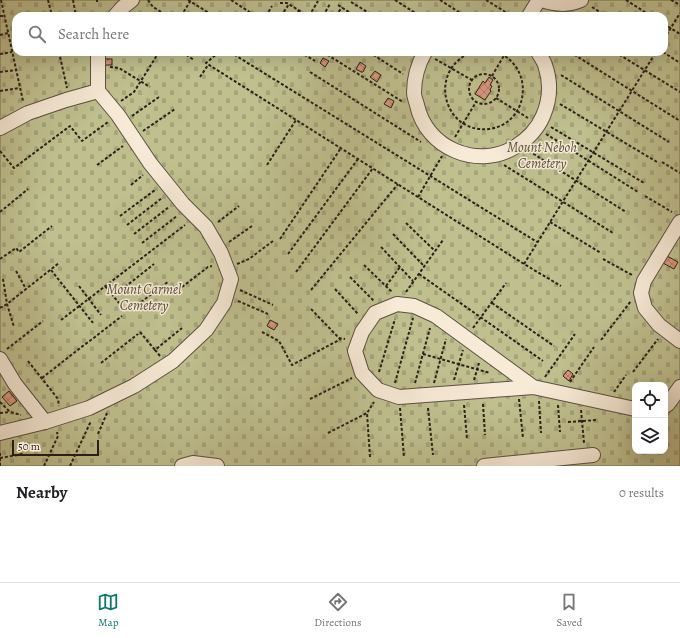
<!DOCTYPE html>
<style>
body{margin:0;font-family:Alegreya,serif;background:#f2f2f2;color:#202124}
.controls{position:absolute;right:12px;bottom:12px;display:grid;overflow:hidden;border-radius:8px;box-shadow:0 4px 16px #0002}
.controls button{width:36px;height:36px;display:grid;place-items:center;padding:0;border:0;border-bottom:1px solid #e0e0e0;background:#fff;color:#202124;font:20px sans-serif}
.scale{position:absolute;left:12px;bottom:10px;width:87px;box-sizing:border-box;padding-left:4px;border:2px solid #2a2019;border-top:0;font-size:11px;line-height:14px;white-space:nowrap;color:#2a2019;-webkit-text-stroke:3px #f7ead7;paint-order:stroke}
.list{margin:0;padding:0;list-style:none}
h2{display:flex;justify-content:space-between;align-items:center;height:52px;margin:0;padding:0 16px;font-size:17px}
h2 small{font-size:13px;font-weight:400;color:#757577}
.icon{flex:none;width:22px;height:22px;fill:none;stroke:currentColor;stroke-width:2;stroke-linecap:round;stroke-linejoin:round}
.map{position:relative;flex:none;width:680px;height:466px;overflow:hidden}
.search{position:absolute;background:#fff;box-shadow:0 4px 16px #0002;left:12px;right:12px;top:12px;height:44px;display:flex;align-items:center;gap:10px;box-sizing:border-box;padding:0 14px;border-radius:12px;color:#757577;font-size:15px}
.sheet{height:116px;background:#fff}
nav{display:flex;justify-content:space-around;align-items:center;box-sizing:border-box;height:56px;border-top:1px solid #e0e0e0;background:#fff;font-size:11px;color:#757577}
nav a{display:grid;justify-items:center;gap:2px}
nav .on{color:#0f766e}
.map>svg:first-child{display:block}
.cemetery{fill:url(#cemetery-stones);stroke:#757054;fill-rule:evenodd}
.building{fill:url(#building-cross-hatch);stroke:#2a2019}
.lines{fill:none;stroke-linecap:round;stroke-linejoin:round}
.minor-casing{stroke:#5c5043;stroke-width:16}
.path{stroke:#2a2019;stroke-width:2;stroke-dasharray:3 2;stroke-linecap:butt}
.minor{stroke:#f7ead7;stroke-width:14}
.labels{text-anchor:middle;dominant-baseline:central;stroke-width:3;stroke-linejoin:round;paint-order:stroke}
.park-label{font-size:14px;font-style:italic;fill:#57503c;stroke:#f7ead7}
</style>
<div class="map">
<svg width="680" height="466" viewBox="0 0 680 466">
<defs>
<pattern id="cemetery-stones" width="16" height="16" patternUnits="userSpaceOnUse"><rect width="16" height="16" fill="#c0c08f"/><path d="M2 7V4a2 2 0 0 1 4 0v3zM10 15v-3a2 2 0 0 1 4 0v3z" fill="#a5a57b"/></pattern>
<pattern id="building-cross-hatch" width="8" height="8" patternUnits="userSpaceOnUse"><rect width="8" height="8" fill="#db977e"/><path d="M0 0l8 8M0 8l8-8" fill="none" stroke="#b27b66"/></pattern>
</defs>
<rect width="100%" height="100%" fill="#f3dfc1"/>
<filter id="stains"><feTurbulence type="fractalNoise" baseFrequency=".005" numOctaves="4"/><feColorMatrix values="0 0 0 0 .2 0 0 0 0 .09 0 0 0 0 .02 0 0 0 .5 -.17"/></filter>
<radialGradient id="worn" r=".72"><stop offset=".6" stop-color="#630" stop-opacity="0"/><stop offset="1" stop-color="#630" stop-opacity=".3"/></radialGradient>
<path class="cemetery" d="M0,0H680V466H0ZM16,16H664V52H16ZM635,385H665V451H635Z"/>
<g class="building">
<polygon points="323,58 329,61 325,67 320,63"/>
<rect x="105" y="59" width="7" height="6"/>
<polygon points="360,62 366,66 363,72 361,72 356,69"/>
<polygon points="375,71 381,75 377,82 370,77"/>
<polygon points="489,77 493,80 490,85 492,86 490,90 491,91 485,100 475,94 483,81 485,83"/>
<polygon points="388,98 394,101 391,108 384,104"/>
<polygon points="665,255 678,262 674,269 661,262"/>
<polygon points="270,320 278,324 274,330 267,326"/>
<polygon points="568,370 573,374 569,381 563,376"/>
<polygon points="9,391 17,401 10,406 2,397"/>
</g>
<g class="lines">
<defs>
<g id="minor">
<path d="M542,0C556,5 568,6 581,0"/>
<polyline points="115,16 123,7 132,0"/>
<polyline points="529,16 537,3 541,0"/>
<path d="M425,52C418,64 414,78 414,93C414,97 416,101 417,105C426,148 477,170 515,147C528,139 537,130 543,116C550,100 551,82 545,65C544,61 540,56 538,52"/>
<polyline points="0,128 28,113 66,100 98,91"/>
<polyline points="680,222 644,281 641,293 645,308 659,325 680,341"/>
<polyline points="0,359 15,384 45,422"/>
<polyline points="533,387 436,316 414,306 397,304 375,313 362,332 355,351 362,373 378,390 399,397 533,387 635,409"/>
<polyline points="665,406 668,404 680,387"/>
<polyline points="0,433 45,422 89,408 134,386 173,361 206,330 224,303 231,279 221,253 206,227 183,204 150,163 118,115 98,91 98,52"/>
<polyline points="182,466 193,463 217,466"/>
<polyline points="484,466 593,455"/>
</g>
</defs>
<use href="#minor" class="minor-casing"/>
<g class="path">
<polyline points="1,0 23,101"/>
<polyline points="48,0 52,16"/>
<polyline points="73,0 76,16"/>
<polyline points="97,0 97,2"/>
<polyline points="148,0 153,7 168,16"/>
<polyline points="188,0 214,16"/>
<polyline points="231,0 251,13"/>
<polyline points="395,0 420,16"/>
<polyline points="440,0 465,16"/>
<polyline points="486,0 512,16"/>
<polyline points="626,0 651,16"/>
<polyline points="671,0 680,5"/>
<polyline points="351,2 374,16"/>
<polyline points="280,3 287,3 308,16"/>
<polyline points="338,5 355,16"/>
<polyline points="592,7 606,16"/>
<polyline points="0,16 5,16"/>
<polyline points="181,16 191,0"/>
<polyline points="266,16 272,6"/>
<polyline points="281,16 289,4"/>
<polyline points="295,16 299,10"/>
<polyline points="309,16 318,1"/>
<polyline points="323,16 330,4"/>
<polyline points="336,16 342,7"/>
<polyline points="664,24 680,34"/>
<polyline points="0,35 8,33"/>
<polyline points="664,39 680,13"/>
<polyline points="59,52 67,88"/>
<polyline points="182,52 194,60"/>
<polyline points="219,52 206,63 524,264 561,286"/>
<polyline points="230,52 537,242"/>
<polyline points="300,52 315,61"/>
<polyline points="323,52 403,102"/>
<polyline points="369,52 403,74"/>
<path d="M473,52C427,68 442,134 489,129C522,125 534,84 511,61C507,57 501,53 495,52"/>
<polyline points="570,52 680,121"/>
<polyline points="615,52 680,92"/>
<polyline points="663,52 680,63"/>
<polyline points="0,54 12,52"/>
<polyline points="435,59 472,80"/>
<polyline points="110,67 119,68 150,87"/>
<polyline points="0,72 16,70"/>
<polyline points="310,72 421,142"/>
<circle cx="484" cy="89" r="15"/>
<polyline points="561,75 669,142"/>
<polyline points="492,76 506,52"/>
<polyline points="200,77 208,65"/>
<polyline points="0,91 20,88"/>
<polyline points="496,98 528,118"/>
<polyline points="121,101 134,92 159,52"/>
<polyline points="560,104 657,162"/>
<polyline points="132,116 159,97"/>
<polyline points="551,127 644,183"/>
<polyline points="143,131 175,109"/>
<polyline points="546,134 638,192"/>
<polyline points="455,137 476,102"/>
<polyline points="0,151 14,168 70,126 82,141 108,122"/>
<polyline points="529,151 626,212"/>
<polyline points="662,162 680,173"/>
<polyline points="97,165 123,146"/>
<polyline points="267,165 296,120"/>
<polyline points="504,165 613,233"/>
<polyline points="131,185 143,175"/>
<polyline points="645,196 672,212"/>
<polyline points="418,197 442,156"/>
<polyline points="0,212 28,189"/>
<polyline points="120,216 155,190"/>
<polyline points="218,222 239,206"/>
<polyline points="550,222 601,253"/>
<polyline points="406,223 435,251"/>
<polyline points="127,225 162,198"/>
<polyline points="134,234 169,207"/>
<polyline points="393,234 424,266"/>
<polyline points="280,239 341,148"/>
<polyline points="229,242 252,226"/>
<polyline points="142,243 177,216"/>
<polyline points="381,247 413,281"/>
<polyline points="288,254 358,159"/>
<polyline points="0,259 16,248 19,252 52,226"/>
<polyline points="603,259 632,275"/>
<polyline points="237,264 249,259 273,241"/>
<polyline points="524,264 656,52"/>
<polyline points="364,265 392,292"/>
<polyline points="51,270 93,323"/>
<polyline points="16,271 26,289"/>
<polyline points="296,272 373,168"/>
<polyline points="419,274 543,361"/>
<polyline points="350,277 374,301"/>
<polyline points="3,279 7,304 14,327"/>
<polyline points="79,286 101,315"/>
<polyline points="105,286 119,303"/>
<polyline points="386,286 400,267"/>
<polyline points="125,287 154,264"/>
<polyline points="182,287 208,267 212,266"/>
<polyline points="335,289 358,314"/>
<polyline points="240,290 273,305"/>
<polyline points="311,290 398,184"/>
<polyline points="406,292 443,240"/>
<polyline points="238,301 268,314"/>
<polyline points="492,303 554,346"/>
<polyline points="0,308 7,304 59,263"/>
<polyline points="133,308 169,281"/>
<polyline points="311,309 339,338 345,339"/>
<polyline points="61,320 185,225"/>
<polyline points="473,328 506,283"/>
<polyline points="140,332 155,350"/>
<polyline points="262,332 279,341 292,365 341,339"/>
<polyline points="601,340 631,301"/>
<polyline points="7,349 43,321"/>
<polyline points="423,354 490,373"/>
<polyline points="160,356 155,350 182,328"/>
<polyline points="28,361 58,399 59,406"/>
<polyline points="101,363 138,334"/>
<polyline points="379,372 395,319"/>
<polyline points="633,372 658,339"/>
<polyline points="545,377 575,334"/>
<polyline points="42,378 84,345 91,340 122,316"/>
<polyline points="454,380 463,350"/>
<polyline points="474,380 479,363"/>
<polyline points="570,382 594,347"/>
<polyline points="395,383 413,318"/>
<polyline points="415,383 430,328"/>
<polyline points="434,383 446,339"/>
<polyline points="614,392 626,375"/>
<polyline points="310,399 352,378"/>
<polyline points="519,399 523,438"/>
<polyline points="539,401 541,433"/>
<polyline points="0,402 10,412 21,415"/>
<polyline points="483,404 485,435"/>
<polyline points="464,405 467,439"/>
<polyline points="558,405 560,432"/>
<polyline points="400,408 404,457"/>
<polyline points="428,408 433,455"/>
<polyline points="581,410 584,443"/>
<polyline points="0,413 10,412"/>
<polyline points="568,422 597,420"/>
<polyline points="328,433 367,413"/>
<polyline points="98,434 107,413"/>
<polyline points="0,453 0,466"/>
<polyline points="370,457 367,413 374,402"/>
<polyline points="0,458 23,454"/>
<polyline points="44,466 58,436 57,432"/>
<polyline points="70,466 91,421"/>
</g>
<use href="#minor" class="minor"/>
</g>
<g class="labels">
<g class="park-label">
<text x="542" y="147">Mount Neboh<tspan x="542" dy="16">Cemetery</tspan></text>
<text x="144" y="289">Mount Carmel<tspan x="144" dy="16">Cemetery</tspan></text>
</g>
</g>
<rect width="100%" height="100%" filter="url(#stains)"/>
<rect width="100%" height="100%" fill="url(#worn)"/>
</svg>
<div class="controls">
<button><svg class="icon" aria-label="locate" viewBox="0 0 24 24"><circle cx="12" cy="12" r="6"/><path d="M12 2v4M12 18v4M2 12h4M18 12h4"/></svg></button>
<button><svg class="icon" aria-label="layers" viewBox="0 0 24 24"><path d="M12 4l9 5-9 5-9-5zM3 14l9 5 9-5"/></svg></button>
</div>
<div class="scale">50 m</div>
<div class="search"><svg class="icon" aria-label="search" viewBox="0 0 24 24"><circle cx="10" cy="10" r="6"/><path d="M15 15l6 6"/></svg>Search here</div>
</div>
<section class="sheet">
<h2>Nearby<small>0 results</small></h2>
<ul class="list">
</ul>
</section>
<nav>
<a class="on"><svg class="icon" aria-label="map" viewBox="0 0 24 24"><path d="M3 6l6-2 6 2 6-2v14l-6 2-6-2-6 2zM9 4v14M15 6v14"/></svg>Map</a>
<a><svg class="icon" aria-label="directions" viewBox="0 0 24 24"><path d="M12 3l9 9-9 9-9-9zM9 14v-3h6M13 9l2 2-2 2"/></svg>Directions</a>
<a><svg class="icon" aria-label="saved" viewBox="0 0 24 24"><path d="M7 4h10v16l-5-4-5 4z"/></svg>Saved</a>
</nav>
